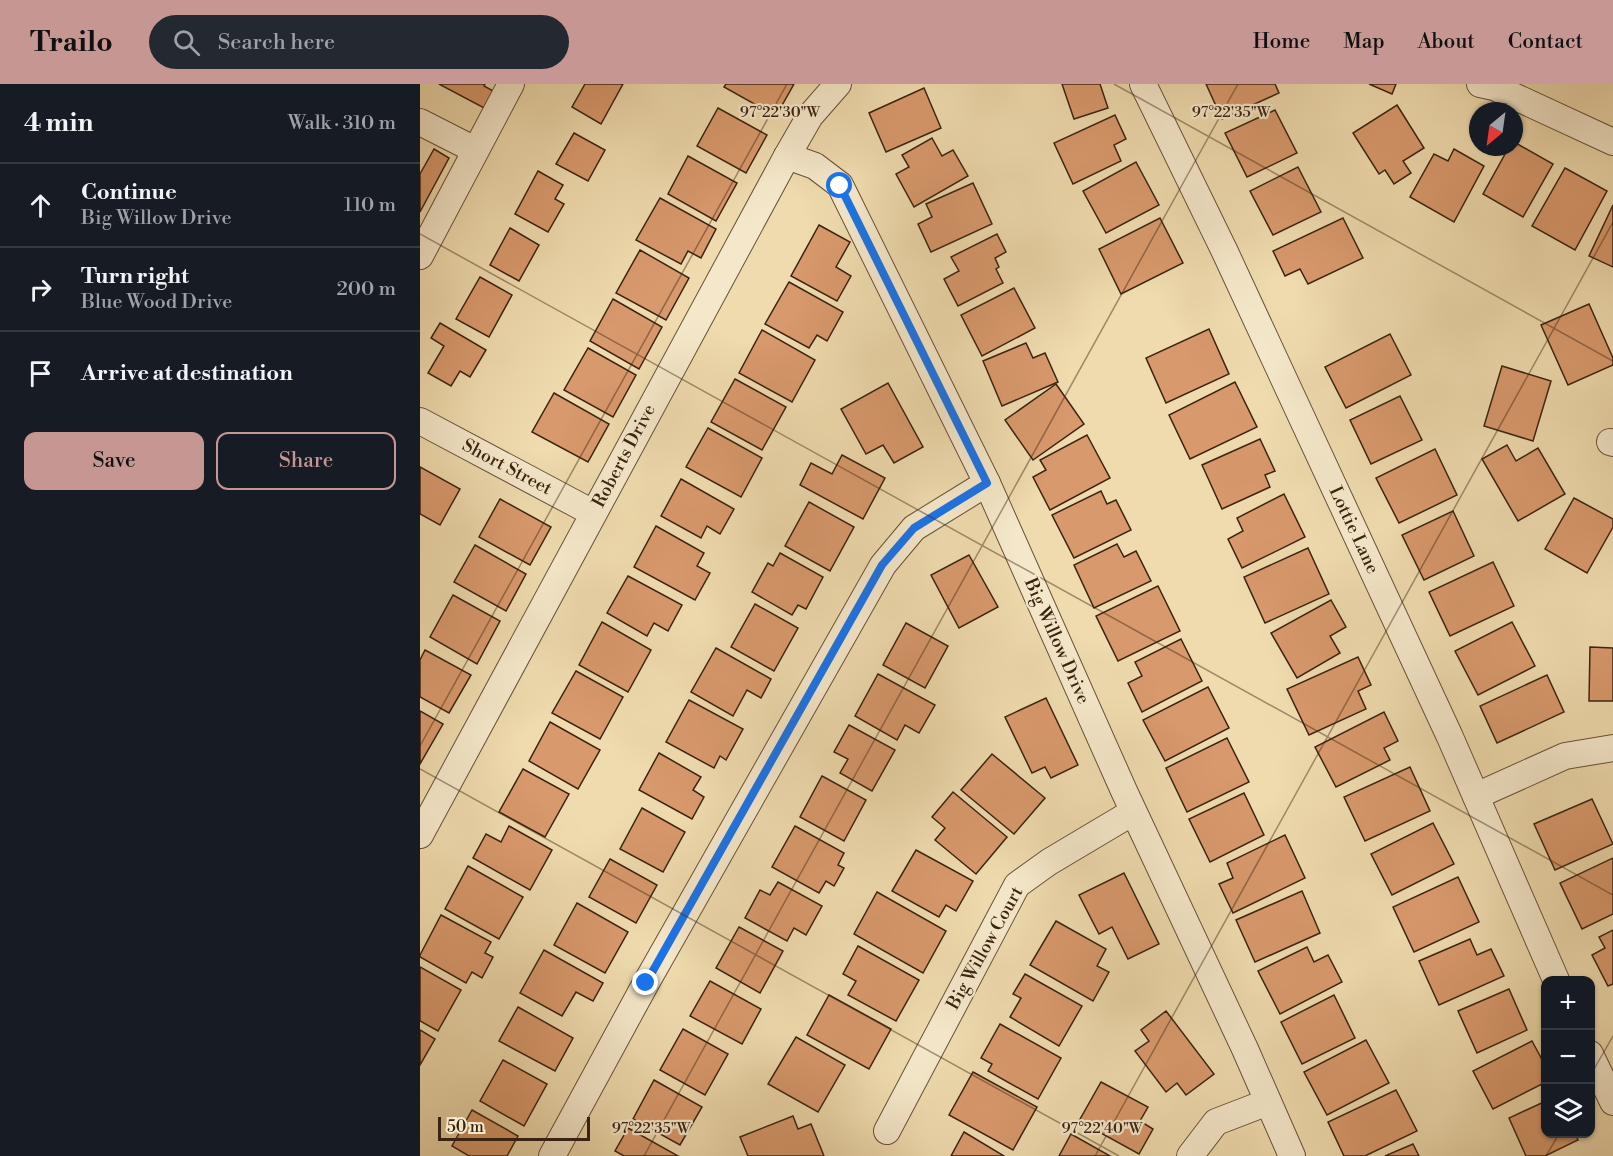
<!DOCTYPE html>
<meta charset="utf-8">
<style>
body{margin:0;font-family:"Libre Bodoni",serif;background:#242831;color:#f1f3f6}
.controls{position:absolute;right:18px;bottom:18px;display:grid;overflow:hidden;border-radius:12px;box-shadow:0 2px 4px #0004}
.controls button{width:54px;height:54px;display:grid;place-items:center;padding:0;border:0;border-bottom:2px solid #363941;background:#171b24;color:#f1f3f6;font:30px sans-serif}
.compass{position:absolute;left:1049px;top:18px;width:54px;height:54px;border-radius:50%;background:#171b24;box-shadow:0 2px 4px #0004;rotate:209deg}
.scale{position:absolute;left:18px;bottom:15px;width:152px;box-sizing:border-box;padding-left:6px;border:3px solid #3b2311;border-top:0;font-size:16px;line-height:21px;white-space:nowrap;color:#3b2311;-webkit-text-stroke:4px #f5e8ca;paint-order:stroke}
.stop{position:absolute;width:18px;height:18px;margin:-14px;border:4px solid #1a73e8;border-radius:50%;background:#fff}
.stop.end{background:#1a73e8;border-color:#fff;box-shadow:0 2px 6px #0008}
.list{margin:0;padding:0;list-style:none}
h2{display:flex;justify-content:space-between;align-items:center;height:78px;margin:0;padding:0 24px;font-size:26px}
h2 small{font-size:20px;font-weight:400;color:#9ea1a6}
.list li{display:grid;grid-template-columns:39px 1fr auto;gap:18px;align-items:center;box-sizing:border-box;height:84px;padding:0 24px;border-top:2px solid #363941}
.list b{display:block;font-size:22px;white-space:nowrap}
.list p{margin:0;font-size:20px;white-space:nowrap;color:#9ea1a6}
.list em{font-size:20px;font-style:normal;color:#9ea1a6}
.actions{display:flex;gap:12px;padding:18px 24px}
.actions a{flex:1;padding:14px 0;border:2px solid #c59692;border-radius:12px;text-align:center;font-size:21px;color:#c59692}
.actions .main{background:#c59692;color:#111}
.icon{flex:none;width:33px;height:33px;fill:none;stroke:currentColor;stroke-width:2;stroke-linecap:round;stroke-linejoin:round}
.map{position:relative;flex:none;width:1193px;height:1072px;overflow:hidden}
header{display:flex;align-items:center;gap:36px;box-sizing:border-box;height:84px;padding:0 30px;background:#c59692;color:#111}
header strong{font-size:28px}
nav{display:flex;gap:33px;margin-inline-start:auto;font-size:21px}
.search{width:420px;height:54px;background:#242831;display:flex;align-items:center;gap:15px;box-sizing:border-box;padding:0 21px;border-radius:33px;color:#9ea1a6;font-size:22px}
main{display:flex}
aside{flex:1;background:#171b24}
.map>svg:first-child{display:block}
.building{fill:#d8996c;stroke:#3b2311;stroke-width:1.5}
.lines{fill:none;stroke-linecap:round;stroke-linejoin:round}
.minor-casing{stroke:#685138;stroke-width:28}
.minor{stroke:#f5e8ca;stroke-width:26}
.route{stroke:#1a73e8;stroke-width:8}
.ticks{fill:none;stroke:#3b2311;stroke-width:1.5;stroke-opacity:0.45}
.labels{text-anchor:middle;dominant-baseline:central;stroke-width:4.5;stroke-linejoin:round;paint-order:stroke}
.street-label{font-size:18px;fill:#3b2311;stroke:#f5e8ca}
.ticks-label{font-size:15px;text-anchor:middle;fill:#3b2311;stroke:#f5e8ca;stroke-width:4.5;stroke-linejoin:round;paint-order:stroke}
</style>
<header>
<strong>Trailo</strong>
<div class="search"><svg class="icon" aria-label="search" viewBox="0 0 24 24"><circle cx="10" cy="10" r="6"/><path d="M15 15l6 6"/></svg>Search here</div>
<nav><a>Home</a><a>Map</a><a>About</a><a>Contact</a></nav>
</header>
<main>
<aside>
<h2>4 min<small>Walk · 310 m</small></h2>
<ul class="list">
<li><svg class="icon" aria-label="ahead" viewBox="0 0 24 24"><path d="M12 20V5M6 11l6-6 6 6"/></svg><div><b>Continue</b><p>Big Willow Drive</p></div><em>110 m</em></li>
<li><svg class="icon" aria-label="right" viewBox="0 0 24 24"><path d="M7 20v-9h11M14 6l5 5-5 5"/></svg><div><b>Turn right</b><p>Blue Wood Drive</p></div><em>200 m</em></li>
<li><svg class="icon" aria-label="arrive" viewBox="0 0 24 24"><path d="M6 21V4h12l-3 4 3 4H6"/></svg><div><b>Arrive at destination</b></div></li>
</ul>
<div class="actions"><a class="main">Save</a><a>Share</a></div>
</aside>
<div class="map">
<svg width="1193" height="1072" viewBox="0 0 1193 1072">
<rect width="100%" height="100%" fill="#efdbae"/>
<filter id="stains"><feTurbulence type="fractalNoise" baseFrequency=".00333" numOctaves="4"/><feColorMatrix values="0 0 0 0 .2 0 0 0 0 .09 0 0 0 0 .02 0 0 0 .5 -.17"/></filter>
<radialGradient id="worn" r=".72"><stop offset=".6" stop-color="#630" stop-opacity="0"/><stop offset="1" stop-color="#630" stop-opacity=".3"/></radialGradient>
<g class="building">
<polygon points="19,0 65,0 64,2 75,8 66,25"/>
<polygon points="165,0 203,0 181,40 152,23"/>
<polygon points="306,0 374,0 356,32 304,3"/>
<polygon points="642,0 680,0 688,24 654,35"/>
<polygon points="786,0 855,0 859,9 802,35"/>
<polygon points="949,0 976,0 972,10"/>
<polygon points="504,4 521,44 466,68 449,29"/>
<polygon points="977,21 1004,64 983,77 991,89 974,100 965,86 959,90 933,49"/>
<polygon points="298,24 347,51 326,89 277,62"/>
<polygon points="855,26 877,69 827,93 805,49"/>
<polygon points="695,31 706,55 694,61 701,77 653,100 634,59"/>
<polygon points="154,49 185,66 168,97 136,80"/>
<polygon points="512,54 522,72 533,66 548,92 494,123 476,90 489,83 482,71"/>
<polygon points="1094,58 1133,80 1103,133 1063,110 1089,63 1094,63"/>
<polygon points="14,65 29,74 0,128 0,90"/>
<polygon points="1034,65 1064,82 1034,138 990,113 1014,70 1028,77"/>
<polygon points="268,72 317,99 296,137 248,110"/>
<polygon points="716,78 739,121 686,149 663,107"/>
<polygon points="878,83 901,128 853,151 830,107"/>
<polygon points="1145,84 1187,107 1155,166 1112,142"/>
<polygon points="118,87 143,101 135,115 144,120 128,148 95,130"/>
<polygon points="553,99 572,140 511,168 498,140 512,133 506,120"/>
<polygon points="240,114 296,145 281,174 268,167 261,180 216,156"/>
<polygon points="1193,121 1193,183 1169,172"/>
<polygon points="740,134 763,179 701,210 679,165"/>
<polygon points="923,134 943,174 888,200 880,185 865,192 853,167"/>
<polygon points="399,141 430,158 416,183 431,192 417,217 371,192"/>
<polygon points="90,144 119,161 99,197 70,181"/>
<polygon points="577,150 586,168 575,174 579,183 576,185 583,199 538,222 524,195 539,187 531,173"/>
<polygon points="220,166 269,194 246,236 196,209"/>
<polygon points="60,193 92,211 69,253 36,235"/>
<polygon points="369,198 423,228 407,257 397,251 389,264 345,240"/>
<polygon points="594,204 615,244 562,272 541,231"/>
<polygon points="193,215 242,243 219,285 170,257"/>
<polygon points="1169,220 1193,274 1193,281 1148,301 1121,241"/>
<polygon points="20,239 66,266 50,293 40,287 31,302 8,289 24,262 11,254"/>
<polygon points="789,245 809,290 746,319 726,274"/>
<polygon points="342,246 395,276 372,318 319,289"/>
<polygon points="970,250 991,291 926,324 905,283"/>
<polygon points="606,259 613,274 625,269 638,298 582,322 563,277"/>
<polygon points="168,264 216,291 193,333 144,306"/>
<polygon points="1082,282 1131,297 1113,357 1064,342"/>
<polygon points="315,295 366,323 342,366 291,338"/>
<polygon points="815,298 837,343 770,375 749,331"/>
<polygon points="468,299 503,363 474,379 463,361 446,370 421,325"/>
<polygon points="636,300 664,340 613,376 585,336"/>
<polygon points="134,309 189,340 168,378 112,348"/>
<polygon points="980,312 1002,356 951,380 930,336"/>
<polygon points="288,344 342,374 321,413 266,383"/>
<polygon points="667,351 690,394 630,426 613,393 626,386 620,376"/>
<polygon points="840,355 855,387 845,391 850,403 802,425 782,381"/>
<polygon points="1087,361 1096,377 1118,364 1145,410 1098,437 1062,375"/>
<polygon points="1015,365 1037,411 979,439 956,394"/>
<polygon points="422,371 465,394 443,435 380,401 391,379 412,390"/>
<polygon points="0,383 40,405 20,441 0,430"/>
<polygon points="261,395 314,425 300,450 287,442 281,454 241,432"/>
<polygon points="681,407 687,420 696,416 711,446 654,474 632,431"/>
<polygon points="864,410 885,453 822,484 808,455 823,447 817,434"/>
<polygon points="1154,414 1193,435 1193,443 1167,489 1125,465"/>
<polygon points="80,415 131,443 110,481 59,453"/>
<polygon points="389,418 434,443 410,487 365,462"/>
<polygon points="1033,427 1054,472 1004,496 982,451"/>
<polygon points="236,442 284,469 277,482 290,489 275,516 214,483"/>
<polygon points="697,460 704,473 716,467 731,497 674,524 654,481"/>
<polygon points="55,461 106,490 86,527 34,498"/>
<polygon points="888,464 909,510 845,539 824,493"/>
<polygon points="360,469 403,493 386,525 378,521 372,531 332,508 348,479 353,482"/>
<polygon points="549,471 578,523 539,544 511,491"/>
<polygon points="1073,478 1094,522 1030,552 1009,508"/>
<polygon points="208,492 262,521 248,547 234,539 227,552 187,529"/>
<polygon points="738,502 760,547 698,577 676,532"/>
<polygon points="33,511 80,537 57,580 10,553"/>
<polygon points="911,516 926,543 910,552 920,569 877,594 851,549"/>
<polygon points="335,520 378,544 354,587 311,563"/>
<polygon points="182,538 231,566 208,608 159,581"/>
<polygon points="1092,538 1115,582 1058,611 1035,567"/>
<polygon points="486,539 528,562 505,604 463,581"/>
<polygon points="761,555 782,597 722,628 708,599 722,592 715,578"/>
<polygon points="1170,563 1193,564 1193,617 1169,617"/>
<polygon points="296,564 351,595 341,614 327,606 313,632 271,608"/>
<polygon points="5,566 51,591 29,629 0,613 0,576"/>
<polygon points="938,573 951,601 938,607 946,625 889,651 867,605"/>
<polygon points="156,587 203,613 180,655 132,629"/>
<polygon points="458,590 515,621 499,649 485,641 477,656 435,632"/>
<polygon points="1127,591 1144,628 1077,659 1060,622"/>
<polygon points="788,603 809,644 745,677 723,636"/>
<polygon points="626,614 658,681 631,694 625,683 612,689 585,633"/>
<polygon points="269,616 323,645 306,676 300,672 294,684 246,658"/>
<polygon points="0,627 23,640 0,680"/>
<polygon points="964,628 978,657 964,664 970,676 916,703 895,663"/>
<polygon points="130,638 180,666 158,705 109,677"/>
<polygon points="429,641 475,666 452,707 420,689 428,675 414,668"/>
<polygon points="807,654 829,698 767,728 746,684"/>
<polygon points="239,669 281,693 273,706 284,713 272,735 219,706"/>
<polygon points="572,670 625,714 594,750 541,706"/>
<polygon points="990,683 1010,727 945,757 924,713"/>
<polygon points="103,685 149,710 125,753 79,728"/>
<polygon points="402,692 446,716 424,757 380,733"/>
<polygon points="533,708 587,753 556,790 515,756 525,744 512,733"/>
<polygon points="824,709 844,751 790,778 769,735"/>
<polygon points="1172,715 1193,760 1135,786 1114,740"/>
<polygon points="222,724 265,748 243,788 200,765"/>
<polygon points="1013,739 1034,780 972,811 951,770"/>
<polygon points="89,742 132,766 110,806 53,774 66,750 81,758"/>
<polygon points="375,742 424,769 418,781 424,784 414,802 406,797 399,809 352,783"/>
<polygon points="865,751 885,794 813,829 799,800 813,794 807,779"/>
<polygon points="496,766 553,797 536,827 526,821 519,833 472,807"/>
<polygon points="1193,774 1193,830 1162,845 1140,799"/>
<polygon points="190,775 237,801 216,839 169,813"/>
<polygon points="48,782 103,813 79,855 25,825"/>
<polygon points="704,789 739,860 708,875 692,843 679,850 659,811"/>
<polygon points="1038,793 1059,838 994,868 973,823"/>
<polygon points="358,798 402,822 386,851 374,844 367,857 325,834 340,806 350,811"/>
<polygon points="882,807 900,849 835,878 816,836"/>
<polygon points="457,808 526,847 503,889 434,850"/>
<polygon points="157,819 208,848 185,889 134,861"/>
<polygon points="21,831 71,858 65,869 73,873 62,894 52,888 46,899 0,873 0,871"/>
<polygon points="636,837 686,865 677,882 689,888 673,917 610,881"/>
<polygon points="319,843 363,867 340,909 296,884"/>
<polygon points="1193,846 1193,900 1188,902 1172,871 1185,864 1179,853"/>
<polygon points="1050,855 1057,871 1071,865 1084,892 1019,921 999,877"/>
<polygon points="438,862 499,896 476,937 428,911 436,897 423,890"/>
<polygon points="887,863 894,878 908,871 922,898 860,930 838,887"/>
<polygon points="124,866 183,899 173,917 156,908 142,932 100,909"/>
<polygon points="0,883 41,906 18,947 0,937"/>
<polygon points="605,890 662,922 639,962 590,933 601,914 593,910"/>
<polygon points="290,897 341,925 322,960 270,932"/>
<polygon points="1089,905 1107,946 1057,969 1038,927"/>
<polygon points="409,911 471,945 449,985 387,951"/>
<polygon points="914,911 935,954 882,980 861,938"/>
<polygon points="98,923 153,954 135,987 79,957"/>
<polygon points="746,927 794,990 766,1011 757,999 746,1008 715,967 729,957 721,946"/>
<polygon points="580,940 641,974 618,1015 568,987 572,980 561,974"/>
<polygon points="263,945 308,970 285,1011 240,986"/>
<polygon points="0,946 15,955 0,981"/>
<polygon points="376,953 425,981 398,1028 348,1000"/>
<polygon points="946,956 969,999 907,1031 884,988"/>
<polygon points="1112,957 1126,983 1126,998 1073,1025 1053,987"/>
<polygon points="83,976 127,1000 104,1042 60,1017"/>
<polygon points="553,988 617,1023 593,1066 529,1031"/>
<polygon points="234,996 282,1023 260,1061 213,1035"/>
<polygon points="681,998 728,1023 720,1037 733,1045 719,1070 659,1037"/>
<polygon points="976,1006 997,1047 945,1072 924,1072 908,1038"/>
<polygon points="1126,1017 1126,1050 1155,1050 1158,1056 1125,1072 1106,1072 1089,1034"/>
<polygon points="52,1026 98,1052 87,1072 49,1072 32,1062"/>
<polygon points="373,1032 378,1045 391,1040 404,1072 328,1072 320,1053"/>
<polygon points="208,1044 258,1072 204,1072 195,1067"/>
<polygon points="544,1048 584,1072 531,1072"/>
<polygon points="651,1050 690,1072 639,1072"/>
<polygon points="993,1060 999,1072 965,1072"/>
</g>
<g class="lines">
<defs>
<g id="minor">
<polyline points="723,0 805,168 1030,653 1136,896"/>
<polyline points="1060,0 1074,3 1193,58"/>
<polyline points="0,38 55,66"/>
<polyline points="367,72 395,82 420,101 567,399 704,707 825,965 872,1072"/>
<polyline points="0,172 91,0"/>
<polyline points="0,337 173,429"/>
<polyline points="1190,358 1193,359"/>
<polyline points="1056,712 1145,672 1193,664"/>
<polyline points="0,751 367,72 390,32 418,0"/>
<polyline points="1170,970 1193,1018"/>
<polyline points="467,1047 597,801 629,778 713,728"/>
<polyline points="132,1072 226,899 463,481 494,444 567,399"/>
<polyline points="770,1072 796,1038 848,1018"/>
</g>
</defs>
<use href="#minor" class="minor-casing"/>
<use href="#minor" class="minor"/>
</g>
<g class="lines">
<polyline class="route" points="226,899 462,481 494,444 567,399 420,102"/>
</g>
<path class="ticks" d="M694,0L1193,277M0,150L1193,811M0,662L367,0M0,685L699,1072M1170,992L1193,952M224,1072L818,0M675,1072L1193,138M1126,1072L1139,1050"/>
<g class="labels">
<g class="street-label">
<text transform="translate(204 372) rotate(-62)">Roberts Drive</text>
<text transform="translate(87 383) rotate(28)">Short Street</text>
<text transform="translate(934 446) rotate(65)">Lottie Lane</text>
<text transform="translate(637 557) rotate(66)">Big Willow Drive</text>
<text transform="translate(565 864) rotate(-61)">Big Willow Court</text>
</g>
</g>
<g class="ticks-label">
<text x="360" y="33">97°22'30"W</text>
<text x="811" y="33">97°22'35"W</text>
<text x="231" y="1049">97°22'35"W</text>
<text x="682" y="1049">97°22'40"W</text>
</g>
<rect width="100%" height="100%" filter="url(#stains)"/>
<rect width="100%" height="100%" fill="url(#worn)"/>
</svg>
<div class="controls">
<button>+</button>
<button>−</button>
<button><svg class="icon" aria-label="layers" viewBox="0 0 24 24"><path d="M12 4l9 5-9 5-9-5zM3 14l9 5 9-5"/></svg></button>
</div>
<svg class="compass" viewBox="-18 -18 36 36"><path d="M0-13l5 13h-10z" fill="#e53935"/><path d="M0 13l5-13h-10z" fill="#9ea1a6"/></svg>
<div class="scale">50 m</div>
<div class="stop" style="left:420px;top:102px"></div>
<div class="stop end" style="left:226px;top:899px"></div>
</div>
</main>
